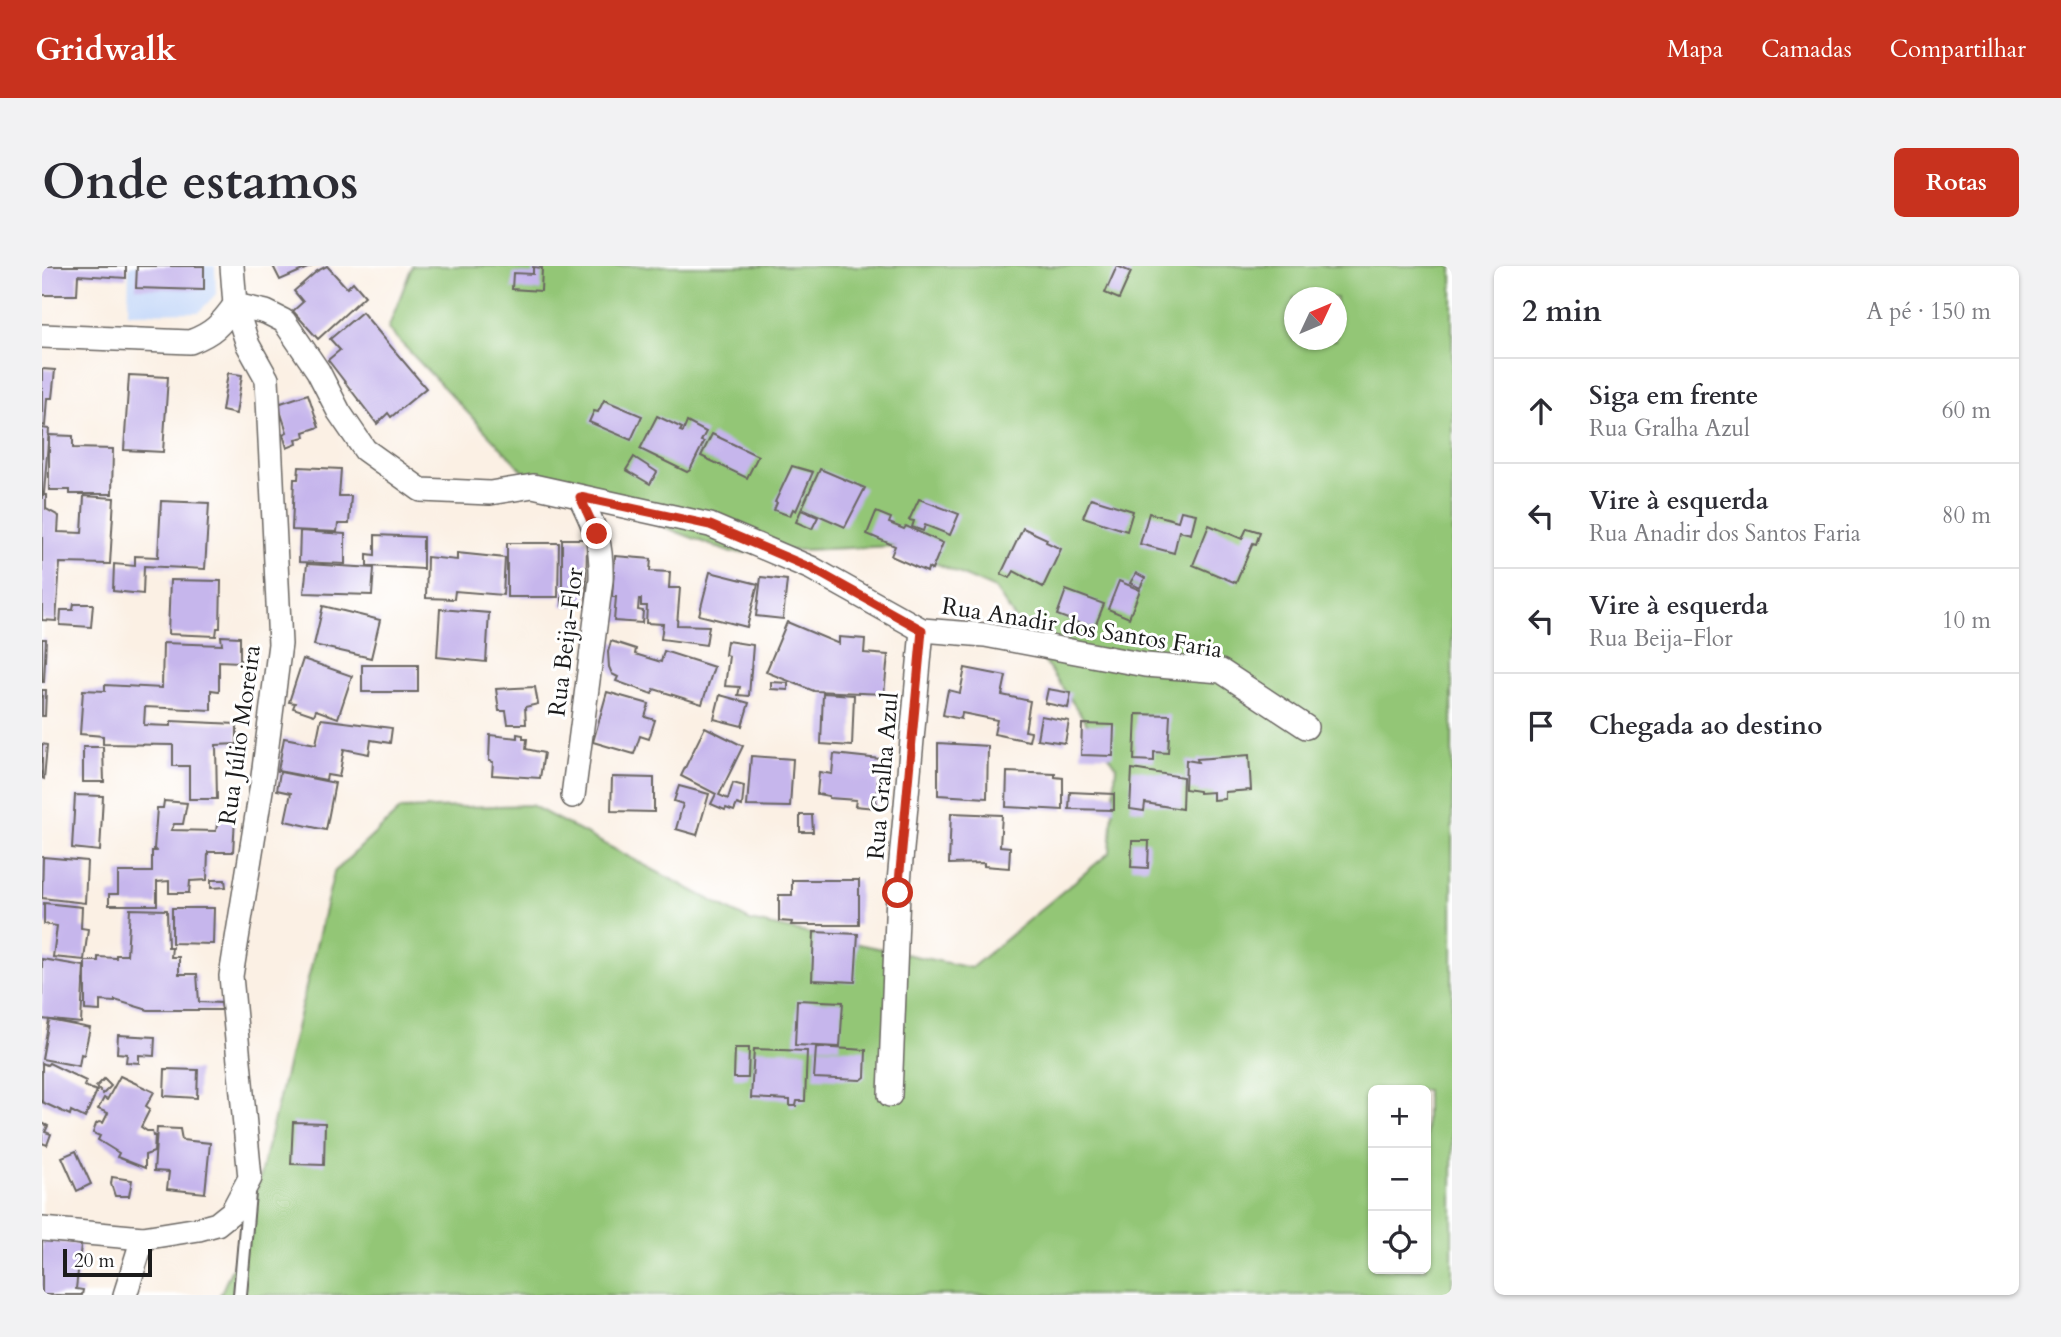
<!DOCTYPE html>
<html lang="pt">
<meta charset="utf-8">
<style>
body{margin:0;font-family:Cardo,serif;background:#f2f2f3;color:#2b2b33}
.controls{position:absolute;right:21px;bottom:21px;display:grid;overflow:hidden;border-radius:10px;box-shadow:0 2px 5px #0004}
.controls button{width:63px;height:63px;display:grid;place-items:center;padding:0;border:0;border-bottom:2px solid #e1e1e2;background:#fff;color:#2b2b33;font:35px sans-serif}
.compass{position:absolute;left:1242px;top:21px;width:63px;height:63px;border-radius:50%;background:#fff;box-shadow:0 2px 5px #0004;rotate:46deg}
.scale{position:absolute;left:21px;bottom:18px;width:89px;box-sizing:border-box;padding-left:7px;border:4px solid #1c1c1c;border-top:0;font-size:19px;line-height:24px;white-space:nowrap;color:#1c1c1c;-webkit-text-stroke:5px #fff;paint-order:stroke}
.stop{position:absolute;width:21px;height:21px;margin:-16px;border:5px solid #c8321e;border-radius:50%;background:#fff}
.stop.end{background:#c8321e;border-color:#fff;box-shadow:0 2px 7px #0008}
.list{margin:0;padding:0;list-style:none}
h2{display:flex;justify-content:space-between;align-items:center;height:91px;margin:0;padding:0 28px;font-size:30px}
h2 small{font-size:23px;font-weight:400;color:#7c7c81}
.list li{display:grid;grid-template-columns:46px 1fr auto;gap:21px;align-items:center;box-sizing:border-box;height:105px;padding:0 28px;border-top:2px solid #e1e1e2}
.list b{display:block;font-size:26px;white-space:nowrap}
.list p{margin:0;font-size:23px;white-space:nowrap;color:#7c7c81}
.list em{font-size:23px;font-style:normal;color:#7c7c81}
.icon{flex:none;width:38px;height:38px;fill:none;stroke:currentColor;stroke-width:2;stroke-linecap:round;stroke-linejoin:round}
.map{position:relative;flex:none;width:1410px;height:1029px;overflow:hidden;border-radius:10px}
header{display:flex;align-items:center;gap:42px;box-sizing:border-box;height:98px;padding:0 35px;background:#c8321e;color:#fff}
header strong{font-size:33px}
nav{display:flex;gap:38px;margin-inline-start:auto;font-size:24px}
.intro{display:flex;align-items:center;justify-content:space-between;box-sizing:border-box;height:168px;padding:0 42px}
h1{margin:0;font-size:49px}
.button{padding:18px 32px;border-radius:10px;background:#c8321e;color:#fff;font-size:24px;font-weight:700}
main{display:flex;gap:42px;padding:0 42px}
aside{flex:1;background:#fff;border-radius:10px;box-shadow:0 2px 5px #0004}
.map>svg:first-child{display:block}
.built{fill:#cadcf9}
.green{fill:#93c676;stroke:#587149;stroke-width:2;fill-rule:evenodd}
.building{fill:#c6b6ec}
.lines{fill:none;stroke-linecap:round;stroke-linejoin:round}
.service-casing{stroke:#6a6662;stroke-width:16}
.minor-casing{stroke:#6a6662;stroke-width:26}
.service{stroke:#fff;stroke-width:12}
.minor{stroke:#fff;stroke-width:23}
.route{stroke:#c8321e;stroke-width:9}
.labels{text-anchor:middle;dominant-baseline:central;stroke-width:6;stroke-linejoin:round;paint-order:stroke}
.street-label{font-size:24px;fill:#1c1c1c;stroke:#fff}
</style>
<header>
<strong>Gridwalk</strong>
<nav><a>Mapa</a><a>Camadas</a><a>Compartilhar</a></nav>
</header>
<div class="intro"><h1>Onde estamos</h1><a class="button">Rotas</a></div>
<main>
<div class="map">
<svg width="1410" height="1029" viewBox="0 0 1410 1029">
<rect width="100%" height="100%" fill="#fff"/>
<filter id="ink" filterUnits="userSpaceOnUse"><feTurbulence type="fractalNoise" baseFrequency=".0143" numOctaves="2"/><feDisplacementMap in="SourceGraphic" scale="14" xChannelSelector="R" yChannelSelector="G"/><feConvolveMatrix kernelMatrix="1 2 1 2 8 2 1 2 1" color-interpolation-filters="sRGB"/></filter>
<filter id="wash" filterUnits="userSpaceOnUse"><feTurbulence type="fractalNoise" baseFrequency=".00686" numOctaves="4" result="noise"/><feDisplacementMap in="SourceGraphic" scale="28" xChannelSelector="R" yChannelSelector="G"/><feGaussianBlur stdDeviation="1.57" result="paint"/><feColorMatrix in="noise" values="0 0 0 0 0 0 0 0 0 0 0 0 0 0 0 0 0 1.4 0 .05"/><feComposite in="paint" operator="in"/></filter>
<g filter="url(#wash)">
<rect width="100%" height="100%" fill="#fbf0e4"/>
<polygon class="built" points="87,0 173,0 174,28 157,46 86,47"/>
<path class="green" d="M370,0H1410V1029H178L202,976L292,606L359,543L489,539L708,655L929,702L1068,586L1074,500L953,323L854,280L689,287L483,207L346,63ZM1252,32H1294V74H1252ZM1331,824H1384V1003H1331Z"/>
<g id="blocks">
<g class="building">
<polygon points="0,0 84,0 84,12 36,9 35,29 0,29"/>
<polygon points="95,0 162,0 162,24 94,22"/>
<polygon points="231,0 270,0 238,14"/>
<polygon points="285,0 305,22 311,16 323,30 276,73 251,45 261,36 252,25 275,5"/>
<polygon points="1075,0 1089,6 1077,33 1063,27"/>
<polygon points="491,1 500,2 499,25 470,23 471,7 491,8"/>
<polygon points="320,46 384,122 349,151 346,147 335,158 286,94 298,84 288,73"/>
<polygon points="0,103 13,104 10,132 5,132 3,160 0,159"/>
<polygon points="186,107 200,109 194,148 180,145"/>
<polygon points="87,109 126,111 121,186 82,184"/>
<polygon points="266,128 277,161 262,166 263,171 254,173 255,178 245,182 241,168 245,166 236,138"/>
<polygon points="562,134 600,150 589,174 547,156 552,145 556,146"/>
<polygon points="615,150 640,162 638,165 641,166 645,156 664,166 659,175 662,176 648,204 645,206 598,183"/>
<polygon points="0,162 7,163 2,227 0,227"/>
<polygon points="670,168 716,190 705,212 659,190"/>
<polygon points="7,169 31,170 31,182 71,183 70,228 28,228 28,224 7,224"/>
<polygon points="592,191 615,206 608,218 584,204"/>
<polygon points="750,200 771,206 754,245 751,243 748,250 732,244 735,237 733,236"/>
<polygon points="257,201 299,203 297,230 309,230 307,258 296,258 295,266 250,264 252,213 256,213"/>
<polygon points="778,203 823,222 803,261 760,242"/>
<polygon points="0,229 4,229 4,243 17,250 16,266 40,267 42,230 72,232 68,298 18,297 14,355 0,354"/>
<polygon points="1049,232 1091,245 1085,265 1041,251"/>
<polygon points="877,233 917,248 908,269 883,259 881,265 870,261 872,255 867,254"/>
<polygon points="119,235 167,237 163,303 102,300 101,328 71,325 72,298 93,300 93,290 116,291"/>
<polygon points="759,244 776,251 770,263 754,256"/>
<polygon points="1139,245 1154,248 1149,268 1137,265 1132,287 1098,278 1107,247 1136,255"/>
<polygon points="834,246 849,252 847,257 862,263 864,260 901,277 890,304 886,302 885,306 849,290 853,280 825,268"/>
<polygon points="1167,259 1200,273 1205,262 1218,266 1214,278 1211,277 1194,317 1151,299"/>
<polygon points="981,262 1005,273 1004,276 1019,283 1001,321 972,305 968,312 959,308"/>
<polygon points="258,265 303,268 303,298 257,296"/>
<polygon points="333,269 381,271 381,303 325,300 325,288 333,289"/>
<polygon points="520,273 545,273 544,340 520,340"/>
<polygon points="465,277 517,277 516,331 465,331"/>
<polygon points="415,287 463,292 461,329 413,325 412,333 384,332 385,291 415,294"/>
<polygon points="573,290 609,293 608,305 628,306 627,322 638,322 635,359 667,360 664,379 619,373 621,358 604,357 605,340 599,340 599,333 597,333 596,344 601,345 600,357 572,355 574,331 570,331"/>
<polygon points="265,298 332,302 330,329 262,327"/>
<polygon points="668,306 716,318 705,361 657,349"/>
<polygon points="1094,307 1103,312 1098,322 1088,317"/>
<polygon points="719,311 745,314 741,353 714,350"/>
<polygon points="128,314 179,315 178,362 175,362 174,370 126,368"/>
<polygon points="1077,315 1098,324 1087,352 1066,343"/>
<polygon points="1024,324 1062,338 1052,363 1015,349"/>
<polygon points="32,338 51,338 49,361 18,359 19,344 31,344"/>
<polygon points="281,340 338,354 329,392 272,379"/>
<polygon points="398,343 447,347 444,396 395,391"/>
<polygon points="745,356 797,378 797,371 823,373 822,387 846,389 842,428 772,425 724,406"/>
<polygon points="179,370 198,371 198,396 177,395 177,425 169,424 169,444 103,441 102,459 129,460 129,455 195,458 195,478 174,479 175,533 147,533 147,500 131,500 131,479 61,478 61,470 38,468 41,424 63,425 63,419 120,422 121,377 180,379"/>
<polygon points="0,373 4,373 2,416 0,416"/>
<polygon points="569,375 594,383 593,388 619,396 622,385 672,401 660,438 612,423 610,428 574,415 576,411 570,408 567,401 566,386"/>
<polygon points="685,375 711,379 707,430 696,429 698,421 683,420 687,390 683,389"/>
<polygon points="261,393 310,410 296,452 274,444 272,449 251,442 253,437 247,436"/>
<rect x="320" y="399" width="56" height="27"/>
<polygon points="923,402 964,410 960,429 988,435 983,465 989,466 987,475 952,468 955,454 920,447 919,453 901,449 906,424 918,427"/>
<polygon points="729,416 746,417 746,424 729,423"/>
<polygon points="493,421 496,438 483,441 484,458 466,458 464,445 457,445 454,423"/>
<polygon points="1006,423 1029,427 1026,442 1003,437"/>
<polygon points="0,424 4,424 3,450 0,450"/>
<polygon points="565,426 607,438 603,451 613,454 607,473 598,470 592,488 551,476"/>
<polygon points="781,427 812,429 810,480 779,478"/>
<polygon points="678,429 707,437 700,460 672,453"/>
<polygon points="1094,448 1128,449 1126,487 1112,486 1112,495 1092,494"/>
<polygon points="999,450 1027,455 1023,477 995,473"/>
<polygon points="279,453 350,462 348,477 329,474 327,488 302,483 297,511 285,509 284,514 236,505 242,472 274,478"/>
<polygon points="1040,458 1072,459 1071,490 1039,489"/>
<polygon points="663,461 701,480 677,529 686,533 691,517 702,520 700,540 695,538 692,545 684,542 683,544 669,538 674,528 639,510"/>
<polygon points="475,468 481,469 481,473 485,473 484,483 502,487 498,512 450,509 451,496 447,495 448,469 475,472"/>
<polygon points="896,477 946,480 945,532 896,529"/>
<polygon points="0,478 5,479 2,513 0,512"/>
<polygon points="41,481 61,481 62,516 41,516"/>
<polygon points="792,488 838,493 833,542 813,540 814,534 787,532 787,530 775,528 777,506 790,508"/>
<polygon points="1207,489 1209,524 1183,526 1183,533 1171,534 1171,526 1157,527 1157,525 1143,523 1144,494 1156,496 1155,493"/>
<polygon points="709,490 751,493 748,541 705,540"/>
<polygon points="1090,503 1141,511 1140,543 1103,537 1102,545 1088,543"/>
<polygon points="238,506 293,517 284,564 243,555 249,527 235,524"/>
<polygon points="965,506 1013,508 1013,511 1021,512 1021,544 964,541"/>
<polygon points="570,511 612,512 612,546 569,545"/>
<polygon points="637,520 667,528 655,569 634,563 641,538 632,535"/>
<polygon points="1028,526 1072,528 1072,544 1027,543"/>
<polygon points="33,529 61,530 58,585 30,582"/>
<polygon points="122,535 145,537 141,558 132,558 129,564 174,565 176,552 193,553 191,586 166,586 165,614 148,615 147,627 127,627 127,615 115,616 115,639 67,639 67,628 76,628 76,606 110,606 110,585 114,585 112,583 115,542 121,542"/>
<polygon points="909,547 960,549 958,580 968,581 967,602 942,600 942,597 907,598"/>
<polygon points="758,549 770,549 771,566 758,566"/>
<polygon points="1090,575 1107,575 1106,602 1089,601"/>
<polygon points="1,591 45,595 43,637 0,632"/>
<polygon points="169,614 183,614 184,621 169,622"/>
<polygon points="750,614 817,614 817,659 749,659 750,656 737,655 737,629 750,629"/>
<polygon points="2,637 40,641 39,662 46,663 42,694 11,691 15,660 2,658"/>
<polygon points="130,642 172,642 171,678 130,677"/>
<polygon points="88,643 125,644 126,681 130,681 129,691 137,691 137,708 155,708 157,736 179,737 180,744 106,744 73,734 73,736 58,735 58,745 43,744 43,695 56,695 56,691 74,692 74,689 85,689"/>
<polygon points="772,666 816,668 813,716 770,714"/>
<polygon points="0,693 42,700 39,757 0,753"/>
<polygon points="755,734 801,736 798,781 753,779"/>
<polygon points="7,754 48,762 42,789 39,788 37,800 0,793"/>
<polygon points="76,769 113,771 112,790 97,789 97,797 84,796 85,788 75,787"/>
<polygon points="774,781 824,784 823,811 819,814 772,812"/>
<polygon points="693,782 707,782 706,812 692,812"/>
<polygon points="712,783 765,785 763,835 755,835 754,840 748,840 748,834 709,832"/>
<polygon points="0,797 5,799 7,797 44,815 42,820 55,825 43,852 29,845 28,849 0,836"/>
<polygon points="123,803 156,804 155,832 122,830"/>
<polygon points="78,810 112,826 104,840 108,843 99,861 105,865 110,865 111,870 113,870 112,886 103,889 103,902 75,891 77,887 56,874 58,870 51,867 54,858 57,856 61,857 66,847 56,843 62,832 65,834"/>
<polygon points="62,813 69,820 61,828 54,821"/>
<polygon points="251,856 283,857 282,899 249,898"/>
<polygon points="0,857 6,860 3,866 9,868 5,879 0,877"/>
<polygon points="115,862 138,863 140,874 168,877 163,927 125,923 127,906 112,905"/>
<polygon points="34,885 49,918 35,925 20,891"/>
<polygon points="70,911 90,914 87,930 73,930 69,918"/>
<polygon points="0,974 39,979 34,1023 41,1024 40,1029 0,1029"/>
</g>
</g>
</g>
<g filter="url(#ink)">
<use href="#blocks" fill-opacity="0" stroke="#6a6662" stroke-width="2"/>
<g class="lines">
<defs>
<polyline id="service" points="198,1029 207,927"/>
<g id="minor">
<polyline points="193,39 224,46 242,55 276,105 297,146 323,184 379,224 448,227 491,220 668,259 769,302 880,364 943,369 1103,399 1179,405 1264,461"/>
<path d="M0,70L148,76C172,67 178,59 193,39"/>
<path d="M531,530L559,314C560,276 554,264 538,231"/>
<polyline points="848,829 856,627 880,364"/>
<polyline points="0,963 101,972 157,963 175,958 190,946 208,912 189,710 220,518 238,378 225,113 206,79 193,39 190,0"/>
<polyline points="83,1029 101,972"/>
</g>
</defs>
<use href="#service" class="service-casing"/>
<use href="#minor" class="minor-casing"/>
<use href="#service" class="service"/>
<use href="#minor" class="minor"/>
</g>
</g>
<g class="lines" filter="url(#ink)">
<polyline class="route" points="555,268 538,231 668,259 769,302 880,364 856,627"/>
</g>
<g class="labels">
<g class="street-label">
<text transform="translate(1040 362) rotate(9)">Rua Anadir dos Santos Faria</text>
<text transform="translate(524 376) rotate(-83)">Rua Beija-Flor</text>
<text transform="translate(198 469) rotate(-82)">Rua Júlio Moreira</text>
<text transform="translate(841 510) rotate(-85)">Rua Gralha Azul</text>
</g>
</g>
</svg>
<div class="controls">
<button>+</button>
<button>−</button>
<button><svg class="icon" aria-label="locate" viewBox="0 0 24 24"><circle cx="12" cy="12" r="6"/><path d="M12 2v4M12 18v4M2 12h4M18 12h4"/></svg></button>
</div>
<svg class="compass" viewBox="-18 -18 36 36"><path d="M0-13l5 13h-10z" fill="#e53935"/><path d="M0 13l5-13h-10z" fill="#7c7c81"/></svg>
<div class="scale">20 m</div>
<div class="stop" style="left:856px;top:627px"></div>
<div class="stop end" style="left:555px;top:268px"></div>
</div>
<aside>
<h2>2 min<small>A pé · 150 m</small></h2>
<ul class="list">
<li><svg class="icon" aria-label="ahead" viewBox="0 0 24 24"><path d="M12 20V5M6 11l6-6 6 6"/></svg><div><b>Siga em frente</b><p>Rua Gralha Azul</p></div><em>60 m</em></li>
<li><svg class="icon" aria-label="left" viewBox="0 0 24 24"><path d="M17 20v-9H6M10 6l-5 5 5 5"/></svg><div><b>Vire à esquerda</b><p>Rua Anadir dos Santos Faria</p></div><em>80 m</em></li>
<li><svg class="icon" aria-label="left" viewBox="0 0 24 24"><path d="M17 20v-9H6M10 6l-5 5 5 5"/></svg><div><b>Vire à esquerda</b><p>Rua Beija-Flor</p></div><em>10 m</em></li>
<li><svg class="icon" aria-label="arrive" viewBox="0 0 24 24"><path d="M6 21V4h12l-3 4 3 4H6"/></svg><div><b>Chegada ao destino</b></div></li>
</ul>
</aside>
</main>
